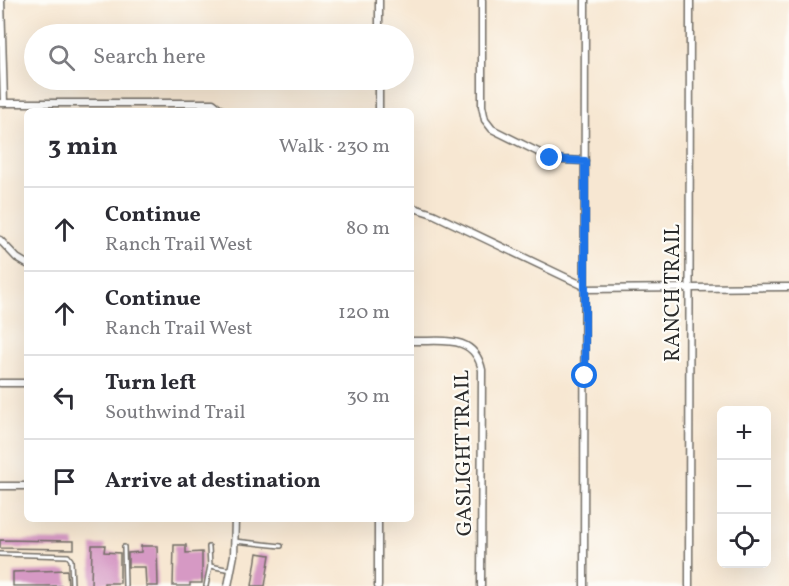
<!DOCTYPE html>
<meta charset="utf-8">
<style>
body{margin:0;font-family:Vollkorn,serif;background:#f2f2f3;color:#2b2b33}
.controls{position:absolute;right:18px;bottom:18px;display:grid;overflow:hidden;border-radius:9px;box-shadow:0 6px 24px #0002}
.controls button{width:54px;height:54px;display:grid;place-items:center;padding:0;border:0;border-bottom:2px solid #e1e1e2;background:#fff;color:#2b2b33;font:30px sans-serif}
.stop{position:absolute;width:18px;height:18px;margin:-14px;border:4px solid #1a73e8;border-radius:50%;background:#fff}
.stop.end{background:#1a73e8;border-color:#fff;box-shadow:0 2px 6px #0008}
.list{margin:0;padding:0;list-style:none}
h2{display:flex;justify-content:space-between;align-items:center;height:78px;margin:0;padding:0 24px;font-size:26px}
h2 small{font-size:20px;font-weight:400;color:#7c7c81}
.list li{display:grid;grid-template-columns:39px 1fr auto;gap:18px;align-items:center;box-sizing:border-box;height:84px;padding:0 24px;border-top:2px solid #e1e1e2}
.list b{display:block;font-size:22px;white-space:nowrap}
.list p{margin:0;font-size:20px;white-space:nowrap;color:#7c7c81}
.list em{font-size:20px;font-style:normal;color:#7c7c81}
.icon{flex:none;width:33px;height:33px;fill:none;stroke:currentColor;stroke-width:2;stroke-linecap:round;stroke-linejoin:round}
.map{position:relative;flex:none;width:789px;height:586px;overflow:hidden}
.search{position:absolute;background:#fff;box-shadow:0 6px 24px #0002;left:24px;top:24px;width:390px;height:66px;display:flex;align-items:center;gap:15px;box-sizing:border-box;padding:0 21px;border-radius:33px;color:#7c7c81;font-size:22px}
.panel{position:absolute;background:#fff;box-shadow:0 6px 24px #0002;left:24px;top:108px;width:390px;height:414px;border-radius:9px}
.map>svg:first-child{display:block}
.building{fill:#d699c4}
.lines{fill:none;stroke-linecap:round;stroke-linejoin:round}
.lane-casing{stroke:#726d65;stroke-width:6}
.street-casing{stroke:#726d65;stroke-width:9}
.lane{stroke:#fff;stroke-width:3}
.street{stroke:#fff;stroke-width:6}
.route{stroke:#1a73e8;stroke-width:8}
.labels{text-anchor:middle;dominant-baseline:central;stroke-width:4.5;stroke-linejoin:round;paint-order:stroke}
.street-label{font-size:21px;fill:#2b2b2b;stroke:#fdfcf7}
</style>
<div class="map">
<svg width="789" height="586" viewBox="0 0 789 586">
<rect width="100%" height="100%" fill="#fdfcf7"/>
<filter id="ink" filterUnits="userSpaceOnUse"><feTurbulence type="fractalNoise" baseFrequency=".0167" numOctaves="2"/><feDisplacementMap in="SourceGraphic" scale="12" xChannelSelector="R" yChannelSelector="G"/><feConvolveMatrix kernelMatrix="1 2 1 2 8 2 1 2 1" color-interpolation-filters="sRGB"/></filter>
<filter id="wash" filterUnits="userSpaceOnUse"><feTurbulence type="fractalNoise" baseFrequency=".008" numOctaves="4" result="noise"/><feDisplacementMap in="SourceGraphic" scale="24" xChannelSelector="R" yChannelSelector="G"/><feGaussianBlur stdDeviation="1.35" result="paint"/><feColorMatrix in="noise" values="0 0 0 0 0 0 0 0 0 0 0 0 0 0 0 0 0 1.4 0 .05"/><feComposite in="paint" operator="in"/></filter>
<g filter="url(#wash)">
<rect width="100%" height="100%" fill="#f7e7d2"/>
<g id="blocks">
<g class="building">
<polygon points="0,540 74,541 74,549 0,548"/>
<polygon points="92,545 105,545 104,552 120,553 120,583 104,583 104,586 91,586"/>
<polygon points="174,545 186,545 186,553 202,552 202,583 190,583 190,586 173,586"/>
<polygon points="141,546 157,546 158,586 146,586 145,567 128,567 128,553 141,552"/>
<polygon points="257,553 270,555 265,586 252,586"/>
<polygon points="67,570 68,586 13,586 13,572"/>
</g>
</g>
</g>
<g filter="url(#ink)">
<use href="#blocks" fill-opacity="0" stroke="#726d65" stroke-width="1.5"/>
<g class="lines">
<defs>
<g id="lane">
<polyline points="234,541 281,546"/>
<polyline points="124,547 125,586"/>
<polyline points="209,547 210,566 231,570"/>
<polyline points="0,554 68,556 71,560 72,586"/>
<polyline points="206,586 210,566"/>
</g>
<g id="street">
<polyline points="1,0 4,103"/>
<polyline points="482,0 482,106 485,120 492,129 550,158 563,160 585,161"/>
<polyline points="379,34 379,0"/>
<polyline points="0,103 213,103 223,111"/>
<polyline points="379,111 379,80"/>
<polyline points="411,207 433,214 584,286"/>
<polyline points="0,240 17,258 27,264"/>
<polyline points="584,289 789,287"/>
<path d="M411,341C441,342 474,333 482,370L481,586"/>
<polyline points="0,383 27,383"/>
<polyline points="0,486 27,486"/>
<polyline points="228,586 234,555 235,519"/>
<polyline points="378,586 378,519"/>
<polyline points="584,586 585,0"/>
<polyline points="689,586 690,0"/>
</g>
</defs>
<use href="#lane" class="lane-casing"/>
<use href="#street" class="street-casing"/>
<use href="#lane" class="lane"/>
<use href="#street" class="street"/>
</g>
</g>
<g class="lines" filter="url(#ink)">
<polyline class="route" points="550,158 564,160 585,161 585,376"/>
</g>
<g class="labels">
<g class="street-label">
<text transform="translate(673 293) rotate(-90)">RANCH TRAIL</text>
<text transform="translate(464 453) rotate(-91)">GASLIGHT TRAIL</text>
</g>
</g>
</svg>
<div class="controls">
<button>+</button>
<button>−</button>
<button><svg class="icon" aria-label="locate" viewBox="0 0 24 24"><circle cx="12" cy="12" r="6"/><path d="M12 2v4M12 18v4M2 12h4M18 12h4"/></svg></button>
</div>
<div class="stop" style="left:585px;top:376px"></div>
<div class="stop end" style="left:550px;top:158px"></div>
<div class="search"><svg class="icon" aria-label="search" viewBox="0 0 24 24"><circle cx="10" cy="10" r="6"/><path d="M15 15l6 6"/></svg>Search here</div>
<section class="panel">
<h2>3 min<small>Walk · 230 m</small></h2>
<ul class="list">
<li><svg class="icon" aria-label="ahead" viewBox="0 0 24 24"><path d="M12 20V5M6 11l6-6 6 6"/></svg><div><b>Continue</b><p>Ranch Trail West</p></div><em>80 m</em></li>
<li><svg class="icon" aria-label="ahead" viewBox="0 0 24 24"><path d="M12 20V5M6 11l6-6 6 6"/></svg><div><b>Continue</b><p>Ranch Trail West</p></div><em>120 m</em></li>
<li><svg class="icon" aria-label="left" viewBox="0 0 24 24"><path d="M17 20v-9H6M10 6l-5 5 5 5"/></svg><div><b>Turn left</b><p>Southwind Trail</p></div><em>30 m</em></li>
<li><svg class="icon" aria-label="arrive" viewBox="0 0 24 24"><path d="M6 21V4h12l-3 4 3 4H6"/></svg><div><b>Arrive at destination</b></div></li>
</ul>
</section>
</div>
